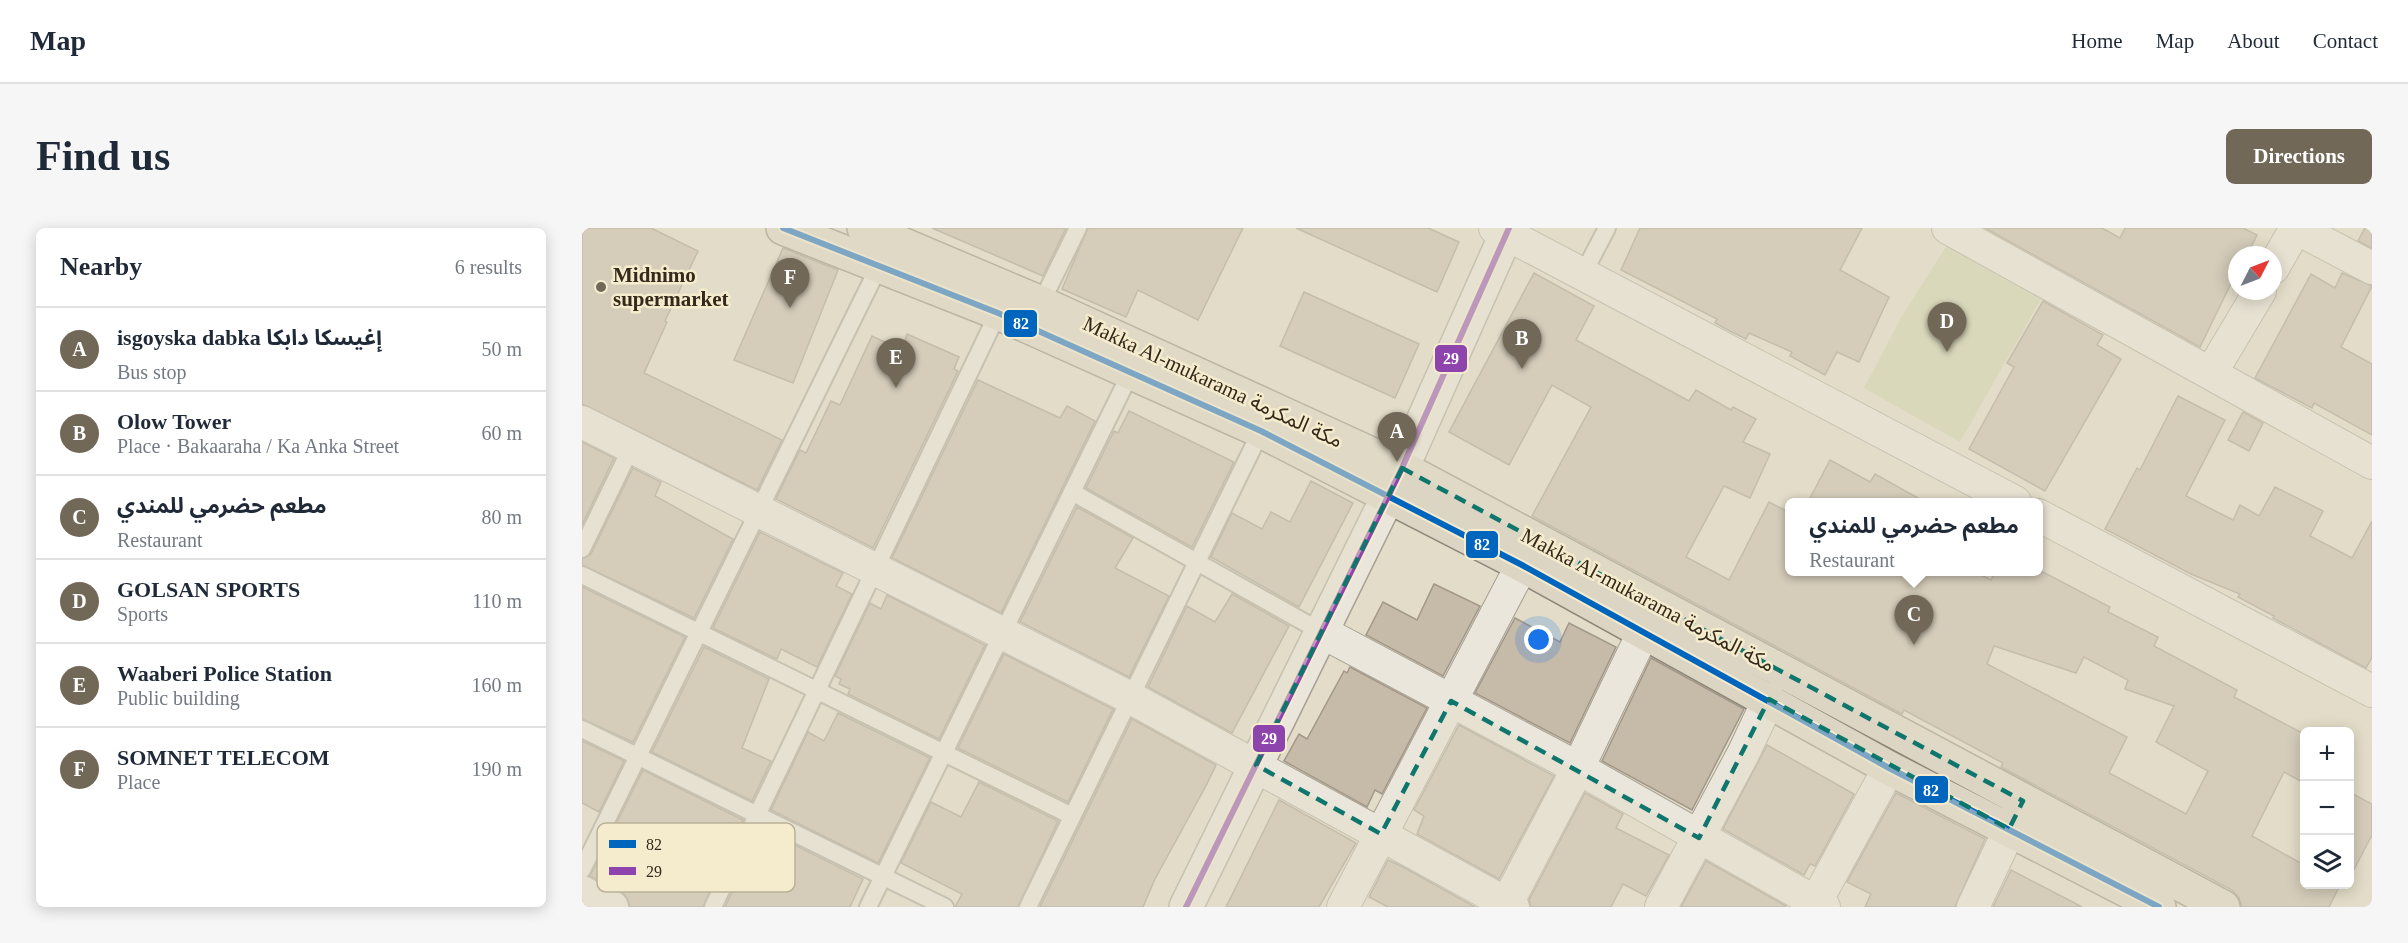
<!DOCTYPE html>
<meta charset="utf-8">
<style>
body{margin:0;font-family:"Times New Roman","Noto Sans Arabic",serif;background:#f6f6f7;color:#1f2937}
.controls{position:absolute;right:18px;bottom:18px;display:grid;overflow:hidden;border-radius:9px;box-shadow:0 3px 15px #0003}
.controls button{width:54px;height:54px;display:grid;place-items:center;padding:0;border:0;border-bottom:2px solid #e0e1e3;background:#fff;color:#1f2937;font:30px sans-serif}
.compass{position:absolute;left:1646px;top:18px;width:54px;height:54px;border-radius:50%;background:#fff;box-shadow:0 3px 15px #0003;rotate:48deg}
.you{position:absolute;left:957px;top:412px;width:21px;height:21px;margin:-15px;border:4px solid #fff;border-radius:50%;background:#1a73e8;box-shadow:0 0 0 9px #1a73e833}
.badge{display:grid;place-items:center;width:39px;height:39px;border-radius:50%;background:#726858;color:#fff;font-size:20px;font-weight:700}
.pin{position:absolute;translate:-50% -50px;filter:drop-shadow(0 2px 3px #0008)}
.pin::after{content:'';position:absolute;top:32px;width:21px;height:18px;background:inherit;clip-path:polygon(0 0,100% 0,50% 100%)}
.popup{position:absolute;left:1203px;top:270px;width:258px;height:78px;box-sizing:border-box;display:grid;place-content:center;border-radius:9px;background:#fff;filter:drop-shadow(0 2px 4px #0005);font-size:20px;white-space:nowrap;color:#747a83}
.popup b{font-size:22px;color:#1f2937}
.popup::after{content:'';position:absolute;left:50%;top:100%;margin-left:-12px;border:12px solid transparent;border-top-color:#fff}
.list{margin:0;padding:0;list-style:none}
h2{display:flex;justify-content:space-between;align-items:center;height:78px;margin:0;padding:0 24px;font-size:26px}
h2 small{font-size:20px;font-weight:400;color:#747a83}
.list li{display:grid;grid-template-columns:39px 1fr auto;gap:18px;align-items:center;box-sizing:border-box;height:84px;padding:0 24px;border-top:2px solid #e0e1e3}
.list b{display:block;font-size:22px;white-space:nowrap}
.list p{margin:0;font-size:20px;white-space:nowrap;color:#747a83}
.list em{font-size:20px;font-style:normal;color:#747a83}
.icon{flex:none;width:33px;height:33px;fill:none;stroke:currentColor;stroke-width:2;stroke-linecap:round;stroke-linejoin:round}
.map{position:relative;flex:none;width:1790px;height:679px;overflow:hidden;border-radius:9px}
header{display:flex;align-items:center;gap:36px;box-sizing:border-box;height:84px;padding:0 30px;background:#fff;border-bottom:2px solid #e0e1e3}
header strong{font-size:28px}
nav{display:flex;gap:33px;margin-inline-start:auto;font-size:21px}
.intro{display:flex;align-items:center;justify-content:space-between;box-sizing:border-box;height:144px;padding:0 36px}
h1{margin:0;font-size:42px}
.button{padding:15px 27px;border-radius:9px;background:#726858;color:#fff;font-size:21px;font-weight:700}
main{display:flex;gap:36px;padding:0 36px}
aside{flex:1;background:#fff;border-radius:9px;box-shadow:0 3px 15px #0003}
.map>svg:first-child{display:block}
.pitch{fill:#d0d3aa}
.building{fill:#c6baa9;stroke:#a29788;stroke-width:1.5;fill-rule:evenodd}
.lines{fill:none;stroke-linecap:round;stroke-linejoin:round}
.service-casing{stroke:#a7a092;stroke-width:20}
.minor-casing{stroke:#a7a092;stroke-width:34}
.tertiary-casing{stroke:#a7a092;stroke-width:36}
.trunk-casing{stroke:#8c8679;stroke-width:36}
.service{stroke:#eae6db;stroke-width:16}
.minor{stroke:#eae6db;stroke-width:32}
.tertiary{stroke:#eae6db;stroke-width:33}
.trunk{stroke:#dcd5c3;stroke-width:33}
.bus-1-casing{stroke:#f5ebcd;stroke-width:10}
.bus-2-casing{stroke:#f5ebcd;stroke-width:10}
.bus-1{stroke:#0065bd;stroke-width:6}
.bus-2{stroke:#8e44ad;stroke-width:6}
.marked{fill:none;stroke:#0f766e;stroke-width:4.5;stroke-dasharray:12 8;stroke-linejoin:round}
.poi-dot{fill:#726858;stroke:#f5ebcd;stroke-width:2}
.labels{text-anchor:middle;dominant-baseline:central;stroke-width:5;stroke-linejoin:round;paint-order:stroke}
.poi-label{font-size:21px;font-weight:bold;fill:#35291b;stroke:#f5ebcd;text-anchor:start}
.street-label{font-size:21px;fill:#35291b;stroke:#f5ebcd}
.key{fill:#f5ebcd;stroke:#bbb198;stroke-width:1.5}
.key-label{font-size:16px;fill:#35291b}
.line-badge{stroke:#f5ebcd;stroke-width:2}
.badge-label{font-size:16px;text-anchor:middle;font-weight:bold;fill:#fff}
</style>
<header>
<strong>Map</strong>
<nav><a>Home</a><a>Map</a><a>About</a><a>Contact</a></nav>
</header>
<div class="intro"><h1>Find us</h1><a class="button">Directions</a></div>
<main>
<aside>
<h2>Nearby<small>6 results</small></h2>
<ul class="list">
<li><span class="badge">A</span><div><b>isgoyska dabka إغيسكا دابكا</b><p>Bus stop</p></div><em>50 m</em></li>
<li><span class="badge">B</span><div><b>Olow Tower</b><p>Place · Bakaaraha / Ka Anka Street</p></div><em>60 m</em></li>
<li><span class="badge">C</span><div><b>مطعم حضرمي للمندي</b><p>Restaurant</p></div><em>80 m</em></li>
<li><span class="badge">D</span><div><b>GOLSAN SPORTS</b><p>Sports</p></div><em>110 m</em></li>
<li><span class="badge">E</span><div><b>Waaberi Police Station</b><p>Public building</p></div><em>160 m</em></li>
<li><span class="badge">F</span><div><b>SOMNET TELECOM</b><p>Place</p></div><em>190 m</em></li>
</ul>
</aside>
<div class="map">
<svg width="1790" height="679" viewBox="0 0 1790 679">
<rect width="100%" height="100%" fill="#e2dcc8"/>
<polygon class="pitch" points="1365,17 1459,71 1378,214 1282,160 1320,88"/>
<g class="building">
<polygon points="0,0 69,0 116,23 83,93 85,94 62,145 200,212 175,262 0,176"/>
<polygon points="350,0 484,0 461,48"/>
<polygon points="506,0 661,0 616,92 556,62 544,89 480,61"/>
<polygon points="714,0 846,0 877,14 855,64"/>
<polygon points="1058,0 1280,0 1258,42 1307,69 1277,134 1255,124 1243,147 1208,128 1210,124 1167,105 1164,111 1148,103 1133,95 1135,91 1039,42"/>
<polygon points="1403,0 1520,0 1538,10 1543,0 1661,0 1675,7 1665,27 1655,27 1655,43 1618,119"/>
<polygon points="1783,0 1790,0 1790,20 1776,13"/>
<polygon points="201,20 256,42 211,155 152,132"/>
<path d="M952,45L1012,78L994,112L1107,173L1114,162L1149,182L1151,179L1174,191L1161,214L1188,226L1168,270L1142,258L1104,329L1147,352L1187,274L1208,285V344H1393L1409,352L1413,344H1461L1528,379L1526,384L1576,409L1572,418L1655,462L1652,469L1722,506V555L1702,544L1670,608L1722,637V657H1758L1747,679H1660L1657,670L1650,662L1419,539L1421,535L1322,482L1320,486L950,288L1009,179L970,157L927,237L867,204ZM1412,418L1494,445L1502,429L1546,452L1543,461L1592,478L1574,514L1626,543L1604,586L1527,545L1545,509L1405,436Z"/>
<polygon points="1760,45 1790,58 1759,119 1790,136 1790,207 1732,175 1730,180 1673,150 1729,46 1753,60"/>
<polygon points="722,64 837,116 813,170 698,118"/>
<polygon points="1461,73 1521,107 1515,117 1539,131 1463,263 1387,221 1432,139 1425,135"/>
<polygon points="325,106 377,129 372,141 376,143 291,320 194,271 218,222 224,225 249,173 258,177 290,108 320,122"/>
<polygon points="396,152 478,190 485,178 513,193 419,385 310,330"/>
<polygon points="1596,168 1643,192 1604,268 1651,292 1658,277 1677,288 1693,259 1741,283 1728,308 1770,330 1790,293 1790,429 1784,440 1691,390 1692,388 1656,369 1658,366 1609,346 1523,301 1555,240 1558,242"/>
<polygon points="547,183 652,234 610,319 504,260 532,203 536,205"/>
<polygon points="1661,184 1681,195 1667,223 1646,212"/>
<polygon points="0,214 32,230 0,297"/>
<polygon points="1248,232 1288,254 1293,246 1343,274 1226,274"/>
<polygon points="51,240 79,254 73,268 151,311 112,390 0,337 0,331 9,326"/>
<polygon points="729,253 771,275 717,379 629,329 650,285 680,301 689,284 708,294"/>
<polygon points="495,279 551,310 533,340 587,368 547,449 438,394"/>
<polygon points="178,304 261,345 254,358 270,366 235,439 199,421 195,431 131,400"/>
<polygon points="852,356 898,378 861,448 784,407 801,374 835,392"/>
<polygon points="0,359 103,409 51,514 0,491"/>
<polygon points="650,366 707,398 650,505 566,459 605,378 633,394"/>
<polygon points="305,367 403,417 357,511 266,466 268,461 257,456 259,451 253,448 288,375 299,381"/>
<polygon points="933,390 978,414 987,395 1034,419 988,515 893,465"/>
<polygon points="122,419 187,451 160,520 189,533 170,573 70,524"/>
<polygon points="422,426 531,481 486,574 376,520"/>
<polygon points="1069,430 1162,481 1110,582 1020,533"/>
<polygon points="768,439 845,480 800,566 793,562 785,579 702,533 717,506 725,511 762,443 765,445"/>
<polygon points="256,485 348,530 296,635 189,582 226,504 242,513"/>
<polygon points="550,491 634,537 625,556 573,651 561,679 458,679"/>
<polygon points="877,497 972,548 917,651 835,606 842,588 832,582"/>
<polygon points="0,513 42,533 17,584 0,575"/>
<polygon points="1185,517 1272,566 1233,638 1228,636 1222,647 1141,601"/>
<polygon points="61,542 161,592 121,679 48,679 45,670 39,663 8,648"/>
<polygon points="397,554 476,593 436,679 373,679 380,666 319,635 349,574 379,589"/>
<polygon points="1767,564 1790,576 1790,607 1767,651"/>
<polygon points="1003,565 1041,586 1034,600 1087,627 1064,668 1041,656 1029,679 949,679 947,672"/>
<polygon points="1314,565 1403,611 1373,679 1283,679 1289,666 1265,654"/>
<polygon points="697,572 774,615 737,679 644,679"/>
<polygon points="180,601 281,651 268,679 143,679"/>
<polygon points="806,632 821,639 893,679 806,679 787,669"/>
<polygon points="1124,633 1204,678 1204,679 1099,679"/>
<polygon points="1429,642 1500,679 1411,679"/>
</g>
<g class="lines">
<defs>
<g id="service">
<polyline points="1001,46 1025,0"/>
<polyline points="459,75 496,0"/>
<polyline points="490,264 738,403"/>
<polyline points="0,321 50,218"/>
<polyline points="0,347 488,587"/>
<polyline points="0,501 363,679"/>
<polyline points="0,642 300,32"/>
<polyline points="131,679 416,85"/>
<polyline points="286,679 549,144"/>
<polyline points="446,679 679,203"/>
</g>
<g id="minor">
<polyline points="913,0 1433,274"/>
<polyline points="1366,0 1790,235"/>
<polyline points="1714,0 1790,40"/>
<polyline points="1691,40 1714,0"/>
<polyline points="1629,145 1678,63"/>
<polyline points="0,194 547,469 931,679"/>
<polyline points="1456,287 1790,463"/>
<polyline points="738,403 996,540 1242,679"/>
<polyline points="0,664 30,679"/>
<polyline points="761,679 940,337"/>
<polyline points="923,679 996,540 1062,403"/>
<polyline points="1079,679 1161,526 1187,471"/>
<polyline points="1231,679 1307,540"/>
<polyline points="1391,679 1438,580"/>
</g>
<polyline id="tertiary" points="604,679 820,240 927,0"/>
<g id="trunk">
<polyline points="201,0 416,85 679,203 940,337 1307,540 1577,679"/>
<polyline points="282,0 459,75 820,240 1641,679"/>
</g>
</defs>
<use href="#service" class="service-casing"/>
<use href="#minor" class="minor-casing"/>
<use href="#tertiary" class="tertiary-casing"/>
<use href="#trunk" class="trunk-casing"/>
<use href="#service" class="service"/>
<use href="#minor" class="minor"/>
<use href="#tertiary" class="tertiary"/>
<use href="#trunk" class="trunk"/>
<defs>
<polyline id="bus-1" points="201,0 416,85 679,203 940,337 1307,540 1577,679"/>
<polyline id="bus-2" points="604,679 820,240 927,0"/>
</defs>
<use href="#bus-1" class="bus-1-casing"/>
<use href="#bus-2" class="bus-2-casing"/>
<use href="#bus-1" class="bus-1"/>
<use href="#bus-2" class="bus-2"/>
</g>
<path d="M0 0H1790V679H0ZM820,240L1441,573L1427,601L1187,471L1117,610L869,473L799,606L674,537Z" fill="#e2dcc8" fill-opacity=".55" fill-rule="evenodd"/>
<path class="marked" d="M820,240L1441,573L1427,601L1187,471L1117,610L869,473L799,606L674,537Z"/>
<circle class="poi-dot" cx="19" cy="59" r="6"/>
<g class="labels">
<g class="poi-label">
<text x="31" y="47">Midnimo<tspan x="31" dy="24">supermarket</tspan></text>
</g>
<g class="street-label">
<text transform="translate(631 154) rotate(25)">Makka Al-mukarama مكة المكرمة</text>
<text transform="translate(1066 372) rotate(28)">Makka Al-mukarama مكة المكرمة</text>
</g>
</g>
<rect x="15" y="595" width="198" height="69" rx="9" class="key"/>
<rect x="27" y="612" width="27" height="8" fill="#0065bd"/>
<rect x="27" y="639" width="27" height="8" fill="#8e44ad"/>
<g class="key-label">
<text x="64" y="622">82</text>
<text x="64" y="649">29</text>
</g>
<g class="line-badge">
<rect x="421" y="81" width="35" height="29" rx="6" fill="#0065bd"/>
<rect x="852" y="116" width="34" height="29" rx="6" fill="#8e44ad"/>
<rect x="883" y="302" width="34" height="29" rx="6" fill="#0065bd"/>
<rect x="670" y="496" width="34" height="29" rx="6" fill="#8e44ad"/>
<rect x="1332" y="547" width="35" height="29" rx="6" fill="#0065bd"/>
</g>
<g class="badge-label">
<text x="439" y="101">82</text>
<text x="869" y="136">29</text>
<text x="900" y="322">82</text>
<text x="687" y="516">29</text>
<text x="1349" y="568">82</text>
</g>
</svg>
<div class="controls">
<button>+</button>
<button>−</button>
<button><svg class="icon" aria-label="layers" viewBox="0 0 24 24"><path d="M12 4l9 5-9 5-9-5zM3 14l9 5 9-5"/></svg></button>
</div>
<svg class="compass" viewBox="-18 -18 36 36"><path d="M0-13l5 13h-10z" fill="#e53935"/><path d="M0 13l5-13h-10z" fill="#747a83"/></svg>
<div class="you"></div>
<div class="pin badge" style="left:815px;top:234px">A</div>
<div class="pin badge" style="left:940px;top:141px">B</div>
<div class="pin badge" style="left:1332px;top:417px">C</div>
<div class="popup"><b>مطعم حضرمي للمندي</b>Restaurant</div>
<div class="pin badge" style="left:1365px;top:124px">D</div>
<div class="pin badge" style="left:314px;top:160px">E</div>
<div class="pin badge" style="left:208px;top:80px">F</div>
</div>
</main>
